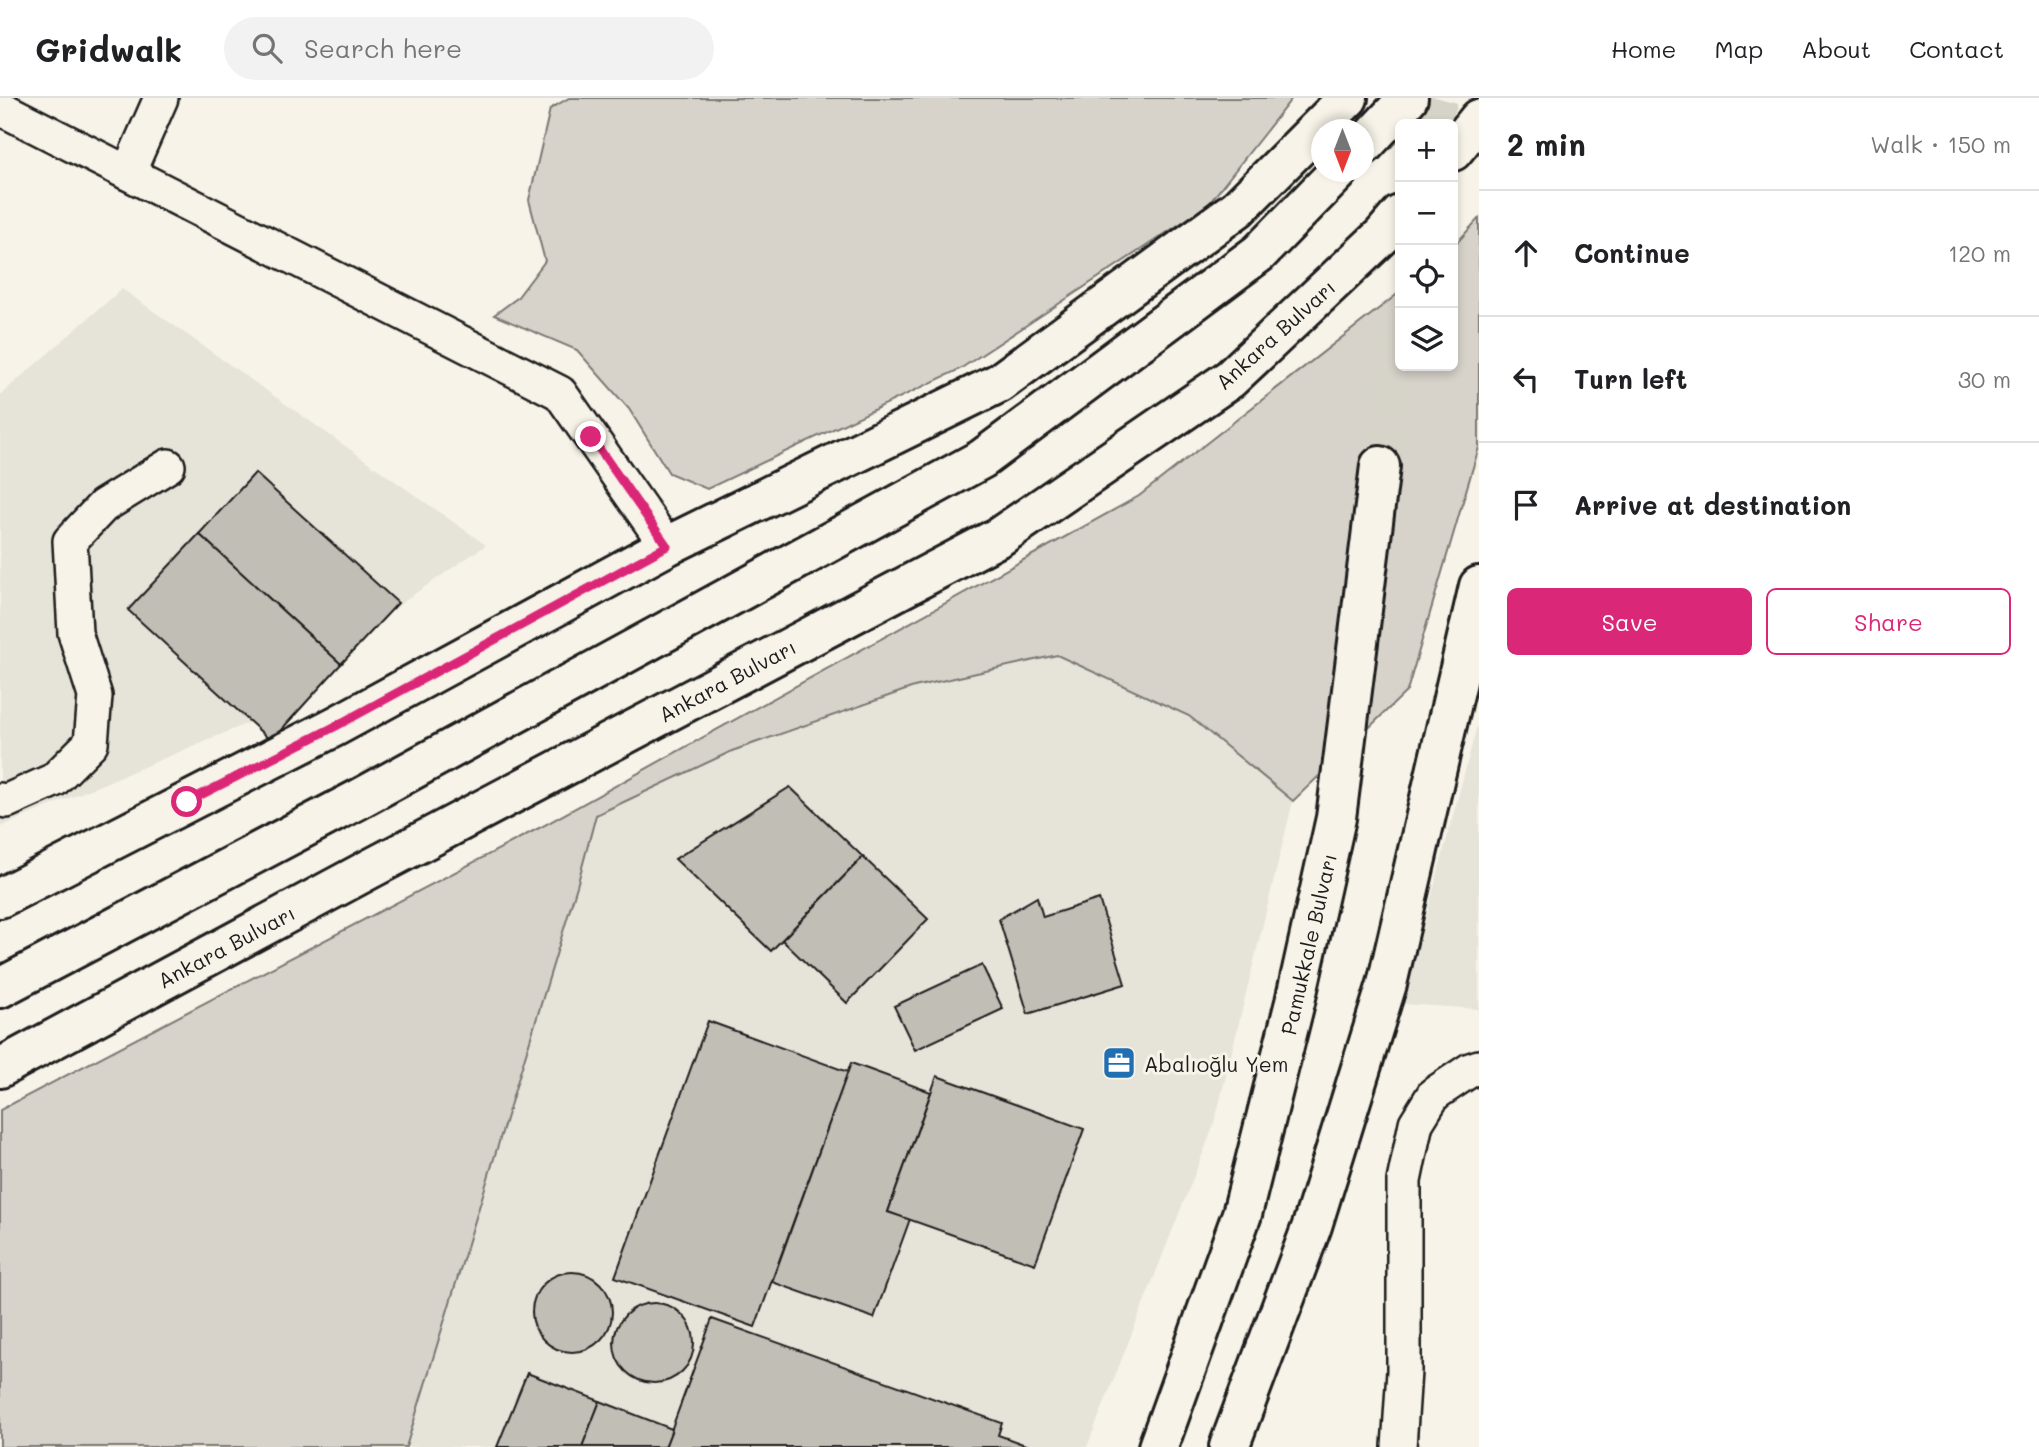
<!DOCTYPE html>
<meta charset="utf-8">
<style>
body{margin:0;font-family:Mali,sans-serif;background:#f2f2f2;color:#202124}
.controls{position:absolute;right:21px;top:21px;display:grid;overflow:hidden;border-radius:10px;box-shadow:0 4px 10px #0003}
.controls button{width:63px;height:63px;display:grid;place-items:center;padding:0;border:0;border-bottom:2px solid #e0e0e0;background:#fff;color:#202124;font:35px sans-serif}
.compass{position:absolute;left:1311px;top:21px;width:63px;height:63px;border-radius:50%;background:#fff;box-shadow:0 4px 10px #0003;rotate:180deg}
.stop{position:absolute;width:21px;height:21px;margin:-16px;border:5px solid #db2777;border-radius:50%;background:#fff}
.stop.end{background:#db2777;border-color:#fff;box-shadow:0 2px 7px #0008}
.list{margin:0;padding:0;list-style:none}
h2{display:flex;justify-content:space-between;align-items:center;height:91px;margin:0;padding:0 28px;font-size:30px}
h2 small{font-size:23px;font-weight:400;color:#757577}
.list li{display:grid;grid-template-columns:46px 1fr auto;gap:21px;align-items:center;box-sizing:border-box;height:126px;padding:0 28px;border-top:2px solid #e0e0e0}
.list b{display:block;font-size:26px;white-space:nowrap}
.list em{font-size:23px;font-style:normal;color:#757577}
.actions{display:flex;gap:14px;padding:21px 28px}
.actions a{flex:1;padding:16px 0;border:2px solid #db2777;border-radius:10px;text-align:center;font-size:24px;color:#db2777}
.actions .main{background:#db2777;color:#fff}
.icon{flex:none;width:38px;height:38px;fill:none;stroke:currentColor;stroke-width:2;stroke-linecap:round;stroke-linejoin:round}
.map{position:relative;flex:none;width:1479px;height:1349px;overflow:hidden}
header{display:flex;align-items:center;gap:42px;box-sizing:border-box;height:98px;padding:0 35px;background:#fff;border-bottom:2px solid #e0e0e0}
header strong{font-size:33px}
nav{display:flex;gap:38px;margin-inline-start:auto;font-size:24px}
.search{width:490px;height:63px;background:#f2f2f2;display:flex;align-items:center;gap:18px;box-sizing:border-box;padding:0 24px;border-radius:38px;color:#757577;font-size:26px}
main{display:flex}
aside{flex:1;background:#fff}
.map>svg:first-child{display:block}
.built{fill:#e6e3d9}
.green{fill:#d7d3cb;stroke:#7a7874;stroke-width:2}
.building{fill:#c0beb5;stroke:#1c1c1c;stroke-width:2}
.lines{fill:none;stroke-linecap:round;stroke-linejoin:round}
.major-tunnel{stroke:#d6d3c9;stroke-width:38;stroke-dasharray:38 19;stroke-linecap:butt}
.minor-casing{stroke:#1c1c1c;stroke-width:38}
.major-casing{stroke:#1c1c1c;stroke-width:44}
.minor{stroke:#f7f3e8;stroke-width:33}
.major{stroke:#f7f3e8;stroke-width:38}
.route{stroke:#db2777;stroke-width:9}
.labels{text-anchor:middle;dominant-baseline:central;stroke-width:6;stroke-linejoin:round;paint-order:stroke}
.street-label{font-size:21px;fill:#1c1c1c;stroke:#f7f3e8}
.poi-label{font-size:21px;fill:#1c1c1c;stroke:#f7f3e8;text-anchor:start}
</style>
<header>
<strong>Gridwalk</strong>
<div class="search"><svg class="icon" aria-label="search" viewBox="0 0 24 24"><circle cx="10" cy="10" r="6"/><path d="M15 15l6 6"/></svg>Search here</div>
<nav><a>Home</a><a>Map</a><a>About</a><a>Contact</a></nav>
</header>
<main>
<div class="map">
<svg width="1479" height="1349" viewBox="0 0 1479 1349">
<rect width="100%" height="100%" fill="#f7f3e8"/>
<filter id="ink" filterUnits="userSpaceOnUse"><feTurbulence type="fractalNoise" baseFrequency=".0143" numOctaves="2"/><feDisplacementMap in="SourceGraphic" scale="14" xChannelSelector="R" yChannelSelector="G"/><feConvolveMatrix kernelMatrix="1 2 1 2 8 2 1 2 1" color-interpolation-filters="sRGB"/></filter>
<g filter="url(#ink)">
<g class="built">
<polygon points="122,191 486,447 407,501 265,618 0,729 0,297"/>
<polygon points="1057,557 1189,618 1293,703 1214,1027 1087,1349 406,1349 577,788 596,717 732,653 914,589"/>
<polygon points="1479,620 1479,911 1403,906"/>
</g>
<g class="green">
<polygon points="569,0 1292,0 1207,108 960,271 707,391 669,375 629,311 577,252 494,217 517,200 545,163 529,102 550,11"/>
<polygon points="1479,120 1479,349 1407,593 1293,703 1189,618 1057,557 914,589 732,653 596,717 577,788 406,1349 0,1349 0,1012 541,729 1139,398 1400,194 1400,268 1453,268 1453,149"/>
</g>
<g class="building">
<polygon points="255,375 398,505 341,566 199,436"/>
<polygon points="199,436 341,566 271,643 128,512"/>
<polygon points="790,689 863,759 771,853 675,761"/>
<polygon points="863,759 928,821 847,905 782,842"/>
<polygon points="1037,799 1043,819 1099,801 1125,886 1028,916 999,821"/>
<polygon points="982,867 1003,911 915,952 894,908"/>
<polygon points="708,923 848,974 755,1229 615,1179"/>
<polygon points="851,965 931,994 888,1114 910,1121 874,1220 772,1184"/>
<polygon points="937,978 1084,1031 1035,1166 888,1114"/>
<circle cx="572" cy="1214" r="40"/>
<circle cx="654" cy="1245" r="40"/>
<polygon points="712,1221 1002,1325 998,1337 1031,1349 665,1349"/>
<polygon points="527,1275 600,1303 582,1349 497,1349"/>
<polygon points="600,1303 672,1331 665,1349 582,1349"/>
</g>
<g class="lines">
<g class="major-tunnel">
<polyline points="1432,26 1439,0"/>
<polyline points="1380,368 1400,233"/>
</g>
<defs>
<g id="minor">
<polyline points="0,10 560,295 667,448"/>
<polyline points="128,75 161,0"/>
<polyline points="0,702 7,703 54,682 91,645 95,598 75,535 70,443 103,408 168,368"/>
<polyline points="1399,1349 1404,1273 1404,1083 1416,1025 1434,996 1470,972 1479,969"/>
</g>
<g id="major">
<polyline points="1364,47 1408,0"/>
<polyline points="1453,53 1479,21"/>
<polyline points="0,800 336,628 667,448 999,285 1238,110 1348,0"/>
<polyline points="0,890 357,702 982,361 1259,155 1338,74"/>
<polyline points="0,970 368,772 999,439 1230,281 1383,137 1400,117"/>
<polyline points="1158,1349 1242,1116 1295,904 1336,720 1380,368"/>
<polyline points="1229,1349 1312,1128 1387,886 1479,488"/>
</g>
</defs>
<use href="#minor" class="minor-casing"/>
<use href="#major" class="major-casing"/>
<use href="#minor" class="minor"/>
<use href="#major" class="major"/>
</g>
</g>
<g class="lines" filter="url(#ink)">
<polyline class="route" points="187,704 336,628 667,448 591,339"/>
</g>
<defs>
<symbol id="office-square" viewBox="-11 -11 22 22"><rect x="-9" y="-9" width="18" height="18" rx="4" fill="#1f6fb2" stroke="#f7f3e8"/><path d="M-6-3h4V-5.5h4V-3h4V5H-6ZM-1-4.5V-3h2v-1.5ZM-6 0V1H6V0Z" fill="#fff"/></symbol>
</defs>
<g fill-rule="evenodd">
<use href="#office-square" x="1100" y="946" width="38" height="38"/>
</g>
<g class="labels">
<g class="street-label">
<text transform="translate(1275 236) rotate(-42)">Ankara Bulvarı</text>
<text transform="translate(727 582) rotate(-28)">Ankara Bulvarı</text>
<text transform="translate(1308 846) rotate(-77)">Pamukkale Bulvarı</text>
<text transform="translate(226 848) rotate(-28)">Ankara Bulvarı</text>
</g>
<g class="poi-label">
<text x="1144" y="965">Abalıoğlu Yem</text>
</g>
</g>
</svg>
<div class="controls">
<button>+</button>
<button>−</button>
<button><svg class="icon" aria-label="locate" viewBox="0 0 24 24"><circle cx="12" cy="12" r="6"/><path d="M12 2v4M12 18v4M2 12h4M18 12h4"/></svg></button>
<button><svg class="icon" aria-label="layers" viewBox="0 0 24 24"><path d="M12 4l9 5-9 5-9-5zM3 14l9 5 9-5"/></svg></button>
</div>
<svg class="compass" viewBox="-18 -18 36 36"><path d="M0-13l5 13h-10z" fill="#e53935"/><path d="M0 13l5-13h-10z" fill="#757577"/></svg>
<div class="stop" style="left:187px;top:704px"></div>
<div class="stop end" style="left:591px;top:339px"></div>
</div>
<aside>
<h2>2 min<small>Walk · 150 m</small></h2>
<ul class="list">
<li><svg class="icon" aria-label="ahead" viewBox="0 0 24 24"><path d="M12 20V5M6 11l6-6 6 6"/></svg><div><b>Continue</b></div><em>120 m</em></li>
<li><svg class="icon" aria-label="left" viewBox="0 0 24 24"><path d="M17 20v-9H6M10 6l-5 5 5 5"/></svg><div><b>Turn left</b></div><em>30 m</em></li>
<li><svg class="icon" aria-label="arrive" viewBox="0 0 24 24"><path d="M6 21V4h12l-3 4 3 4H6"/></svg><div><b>Arrive at destination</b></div></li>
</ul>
<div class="actions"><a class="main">Save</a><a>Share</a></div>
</aside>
</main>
